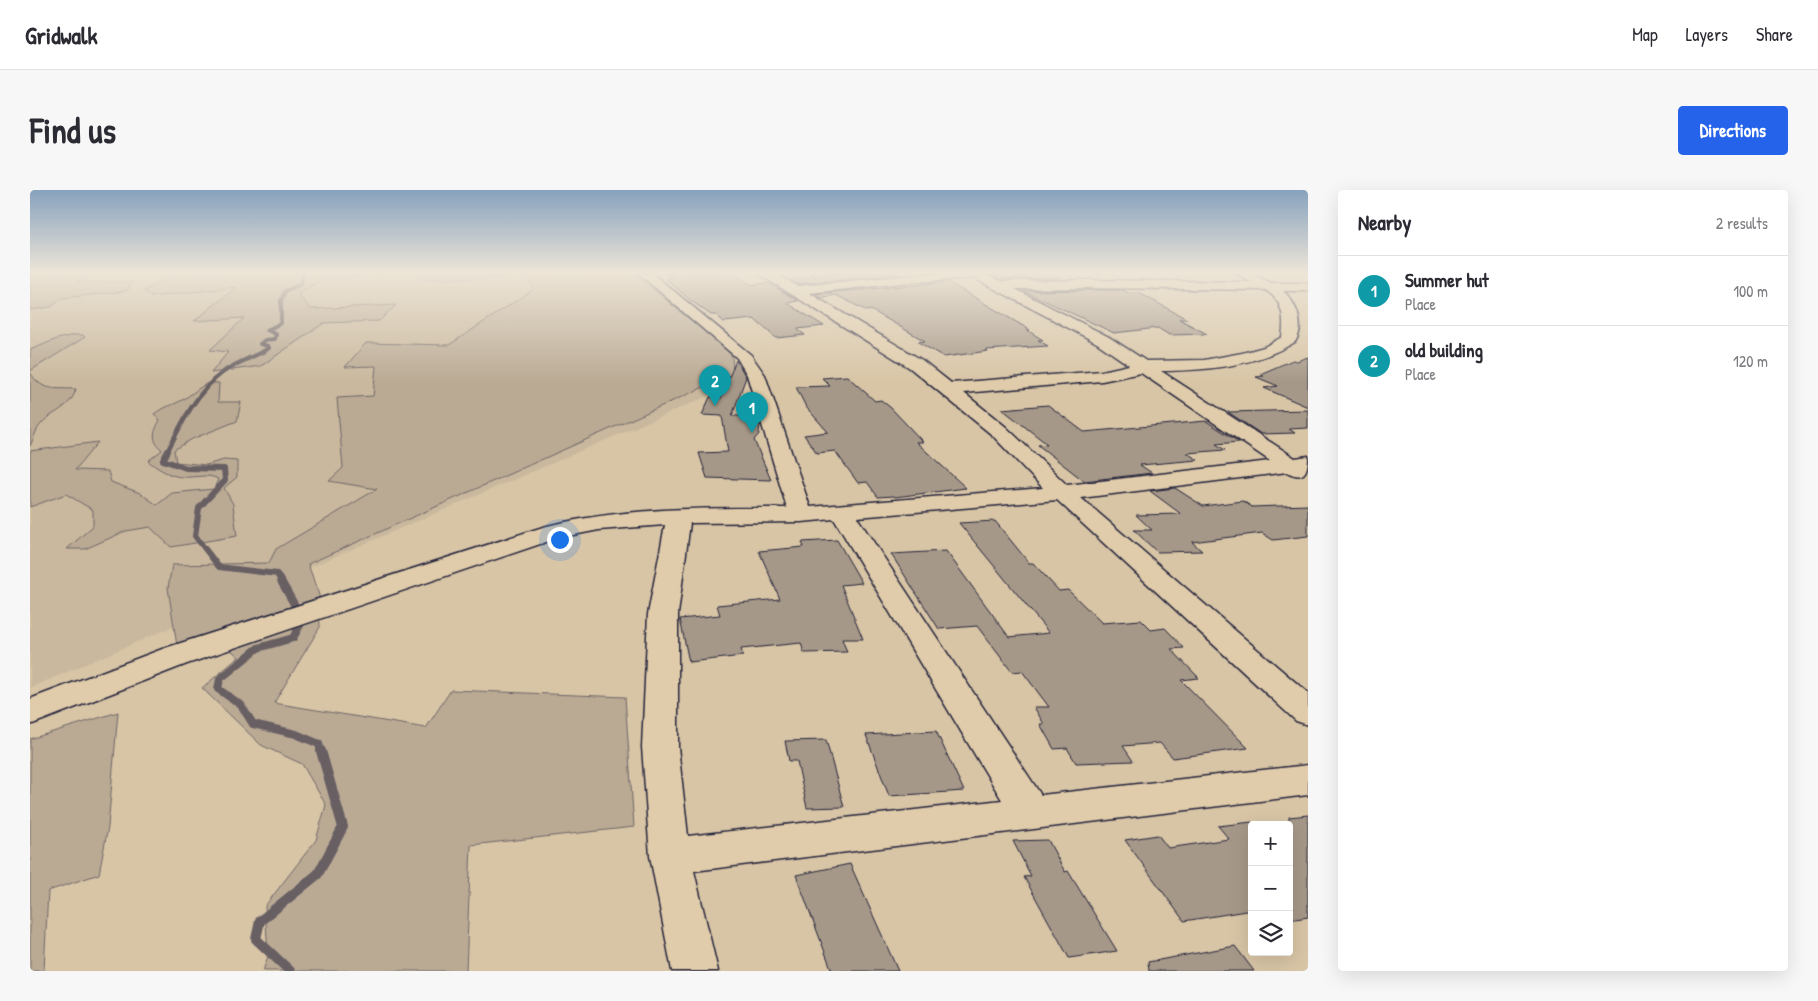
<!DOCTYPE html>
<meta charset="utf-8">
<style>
body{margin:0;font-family:"Patrick Hand",sans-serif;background:#f7f7f7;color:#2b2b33}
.controls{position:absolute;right:15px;bottom:15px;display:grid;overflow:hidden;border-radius:5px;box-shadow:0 5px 20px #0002}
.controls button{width:45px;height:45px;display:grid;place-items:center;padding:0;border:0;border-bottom:1px solid #e1e1e2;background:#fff;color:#2b2b33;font:25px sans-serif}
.you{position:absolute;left:529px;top:349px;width:18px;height:18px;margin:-12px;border:4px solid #fff;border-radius:50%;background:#1a73e8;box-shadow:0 0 0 8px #1a73e833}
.badge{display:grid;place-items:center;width:32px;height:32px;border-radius:50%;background:#2563eb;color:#fff;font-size:16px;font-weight:700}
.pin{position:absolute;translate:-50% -41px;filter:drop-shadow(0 1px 2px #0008)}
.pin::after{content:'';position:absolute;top:26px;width:18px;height:15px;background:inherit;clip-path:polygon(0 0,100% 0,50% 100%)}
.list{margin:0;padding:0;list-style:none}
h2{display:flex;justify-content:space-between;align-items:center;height:65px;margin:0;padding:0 20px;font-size:21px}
h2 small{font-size:16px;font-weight:400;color:#7c7c81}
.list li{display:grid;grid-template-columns:32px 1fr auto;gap:15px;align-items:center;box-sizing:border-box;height:70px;padding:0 20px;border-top:1px solid #e1e1e2}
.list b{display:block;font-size:19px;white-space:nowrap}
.list p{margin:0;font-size:16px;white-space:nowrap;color:#7c7c81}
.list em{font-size:16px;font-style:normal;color:#7c7c81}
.icon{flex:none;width:28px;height:28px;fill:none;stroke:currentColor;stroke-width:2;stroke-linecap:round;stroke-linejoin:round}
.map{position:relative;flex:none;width:1278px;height:781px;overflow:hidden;border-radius:5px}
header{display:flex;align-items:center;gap:30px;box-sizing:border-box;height:70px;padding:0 25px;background:#fff;border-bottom:1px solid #e1e1e2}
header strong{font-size:24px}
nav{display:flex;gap:28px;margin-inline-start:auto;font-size:18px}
.intro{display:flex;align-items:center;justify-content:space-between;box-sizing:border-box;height:120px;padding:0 30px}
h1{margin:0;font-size:35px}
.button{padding:12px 22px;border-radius:5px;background:#2563eb;color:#fff;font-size:18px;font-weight:700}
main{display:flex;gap:30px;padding:0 30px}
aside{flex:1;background:#fff;border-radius:5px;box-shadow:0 5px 20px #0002}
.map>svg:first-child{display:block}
.built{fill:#c9b89d}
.green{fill:#baaa94;stroke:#6e6668}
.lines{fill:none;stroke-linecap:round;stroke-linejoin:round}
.stream-far4{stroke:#675f64;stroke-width:4}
.stream-far3{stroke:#675f64;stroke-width:4.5}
.stream-far2{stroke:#675f64;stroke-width:6}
.stream-far1{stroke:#675f64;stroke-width:8}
.stream{stroke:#675f64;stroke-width:10}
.building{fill:#a69888;stroke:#22223b}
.minor-casing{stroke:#22223b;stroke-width:3}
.minor{fill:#e0ccaa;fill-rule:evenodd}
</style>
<header>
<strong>Gridwalk</strong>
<nav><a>Map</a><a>Layers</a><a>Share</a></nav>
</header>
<div class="intro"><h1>Find us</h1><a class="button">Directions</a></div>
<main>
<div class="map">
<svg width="1278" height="781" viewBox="0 0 1278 781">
<rect width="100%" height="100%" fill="#d8c5a6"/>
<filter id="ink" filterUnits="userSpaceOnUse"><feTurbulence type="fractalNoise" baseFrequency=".02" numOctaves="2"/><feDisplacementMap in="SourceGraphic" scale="10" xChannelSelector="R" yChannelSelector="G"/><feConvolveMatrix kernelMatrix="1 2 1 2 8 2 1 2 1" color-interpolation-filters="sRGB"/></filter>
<g filter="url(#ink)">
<polygon class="built" points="0,83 593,83 718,187 694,199 0,498"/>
<g class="green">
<polygon points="0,83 63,83 47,92 102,92 97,101 33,108 21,117 0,120"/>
<polygon points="148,83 354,83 353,85 290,90 268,105 281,119 366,115 349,131 294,133 231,176 181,183 198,162 180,160 214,128 164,131 207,97 121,107 114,101 138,86"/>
<polygon points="395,83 603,83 702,164 703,184 278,374 289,405 290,437 244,513 396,538 421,500 595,507 604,637 441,655 436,781 233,781 238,766 235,716 286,650 296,615 272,574 231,555 172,498 209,467 190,451 147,456 138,398 142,375 239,373 246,359 347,299 299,291 313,278 307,208 343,206 346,176 315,177 336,153 419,155 504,99 496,88 387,89"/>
<polygon points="44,145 53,145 55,147 0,181 0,160 27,149"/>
<path d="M0,182C11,202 26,198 46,199C40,221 18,222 8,238C5,243 3,250 0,256Z"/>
<path d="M178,193H189L188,212H211L207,231L162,249L144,260L146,272L176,275L194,270L207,271V287L194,298L203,314L207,346L141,357L120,337L96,341L55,359H37L63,336V320L36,304L0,317V261L68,252L45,280L78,281L81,292L110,303L127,315L142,303L184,299L188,289C177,283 166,288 153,287C141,287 127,278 118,271L132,260C121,250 123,243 130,230L124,224C133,217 144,215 154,209C162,204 168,198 178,193Z"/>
<polygon points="88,522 78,637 69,684 18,701 14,781 0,781 0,549"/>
</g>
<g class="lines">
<polyline class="stream-far4" points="234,161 239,158 238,156 230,154 235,150 245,149 246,144 237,140 251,133 251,111 255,101 271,94 273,83"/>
<path class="stream-far3" d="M137,262C151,235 166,202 192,183C205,173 221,168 236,160"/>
<polyline class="stream-far2" points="138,261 133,270 156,278 194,279 195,290 169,318 165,346 189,377 247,384 252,393"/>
<g class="stream-far1">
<polyline points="251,391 264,414"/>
<polyline points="270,435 263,448 228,458 190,489 188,499 211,515 223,534 266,544 289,554 291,562"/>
</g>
<polyline class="stream" points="260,781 226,749 230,731 288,684 313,637 291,561"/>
</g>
<g class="building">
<polygon points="636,83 702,83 722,95 739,93 768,111 757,113 794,136 767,139 775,145 746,148 724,129 694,132 686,125 681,125 660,110 635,88 642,87"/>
<polygon points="778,83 866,83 869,84 767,94 761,90 787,87"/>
<polygon points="957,83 1019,83 1031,88 970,89"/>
<polygon points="918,92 1000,140 997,140 1013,150 1008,150 1018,156 956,160 958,161 914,167 888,152 895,151 841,120 837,121 806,105 790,108 785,104"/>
<polygon points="1093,100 1098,103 1109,103 1157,129 1149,129 1177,144 1139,145 1128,138 1084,143 994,101"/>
<polygon points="1278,167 1278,217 1234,198 1248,196 1226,187 1234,186 1230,184 1263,170 1267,171"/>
<polygon points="706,170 716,187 702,226 727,226 730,233 729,244 724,250 741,290 677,288 669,263 698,262 692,226 672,225 680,207 691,208"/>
<polygon points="817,186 845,211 851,210 861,218 893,252 886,252 936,298 865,307 864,306 848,307 837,292 828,293 805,261 787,263 774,245 798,242 776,217 766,197 800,196 792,188"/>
<polygon points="1018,215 1054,242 1176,231 1209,252 1186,254 1195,260 1157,263 1168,270 1110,275 1122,283 1054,291 1008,255 1017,254 972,219"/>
<polygon points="1278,220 1278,238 1259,239 1265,243 1231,244 1198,222"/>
<polygon points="1145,298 1173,316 1213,311 1222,317 1278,315 1278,346 1243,350 1232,343 1162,352 1172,361 1127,362 1104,340 1122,340 1106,325 1151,324 1120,301"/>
<polygon points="965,331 999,373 1003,373 1029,401 1038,400 1072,433 1111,430 1121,440 1135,438 1154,458 1141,459 1169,488 1151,490 1218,558 1143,568 1130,553 1093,556 1103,571 1046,573 1037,558 1024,559 1010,534 1014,534 1004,517 1019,517 992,481 982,482 947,436 909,439 861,364 916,361 979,447 1019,443 929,333"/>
<polygon points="807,350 832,393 811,395 833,449 812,449 817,462 774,463 771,453 711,459 713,466 659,472 650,429 690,425 687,415 750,409 729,361 774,357 772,352"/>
<polygon points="906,541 934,601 859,606 836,545"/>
<polygon points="796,550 814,617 777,618 767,571 759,571 755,551"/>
<polygon points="1278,625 1278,727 1265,729 1259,722 1259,627"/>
<polygon points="1222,632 1222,720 1154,731 1095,650 1128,645 1138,658 1199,649 1188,636"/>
<polygon points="1018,650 1035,682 1038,681 1087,761 1039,768 994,687 1001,686 983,651"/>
<polygon points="820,674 868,781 802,781 766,685"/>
<polygon points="1205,756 1224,781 1119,781 1118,772"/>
</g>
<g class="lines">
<defs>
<path id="minor" d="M608,83H622L721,165L735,185L780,317L1013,298L962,245L880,178L732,86L730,83H745L767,96L904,83H953L970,91L1059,90L1221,92L1205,83H1221L1241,93H1278V101H1253C1266,112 1276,136 1265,152C1223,177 1178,180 1131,181L1265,268L1278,266C1278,282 1274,291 1257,282L1051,308L1278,503V535L1266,531L1027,310L827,327L1011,605L1278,575V605L664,681L688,781H642L620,666L612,557L618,424L635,335L569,340L528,348L157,474L0,535V509L135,458L513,337C593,317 675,318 757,318L717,185L707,168ZM944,88L1067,153L1099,175L1072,181L921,193L892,170L779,103L883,92ZM1059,98L1236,100C1253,112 1255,127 1252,147L1234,157L1212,163L1174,170L1116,171L1079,147L985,99ZM1111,183L1240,271L1037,295L976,237L934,203L1072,191ZM804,329L972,610L658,646L648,557V424L660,333L771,332Z"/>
</defs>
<use href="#minor" class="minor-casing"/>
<use href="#minor" class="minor"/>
</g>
</g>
<linearGradient id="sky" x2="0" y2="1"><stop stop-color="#87a2be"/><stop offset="0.43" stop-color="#ede5d7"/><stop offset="1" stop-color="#ede5d7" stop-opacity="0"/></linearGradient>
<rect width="1278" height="192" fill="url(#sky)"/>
</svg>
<div class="controls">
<button>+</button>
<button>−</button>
<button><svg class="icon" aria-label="layers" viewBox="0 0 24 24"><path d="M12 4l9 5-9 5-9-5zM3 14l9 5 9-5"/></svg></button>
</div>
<div class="you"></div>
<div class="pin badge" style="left:722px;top:243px;background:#0f9aa8">1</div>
<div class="pin badge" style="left:685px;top:216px;background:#0f9aa8">2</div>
</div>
<aside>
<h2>Nearby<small>2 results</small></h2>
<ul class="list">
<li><span class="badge" style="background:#0f9aa8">1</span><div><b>Summer hut</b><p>Place</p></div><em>100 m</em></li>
<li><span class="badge" style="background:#0f9aa8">2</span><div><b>old building</b><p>Place</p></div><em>120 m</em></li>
</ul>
</aside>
</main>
